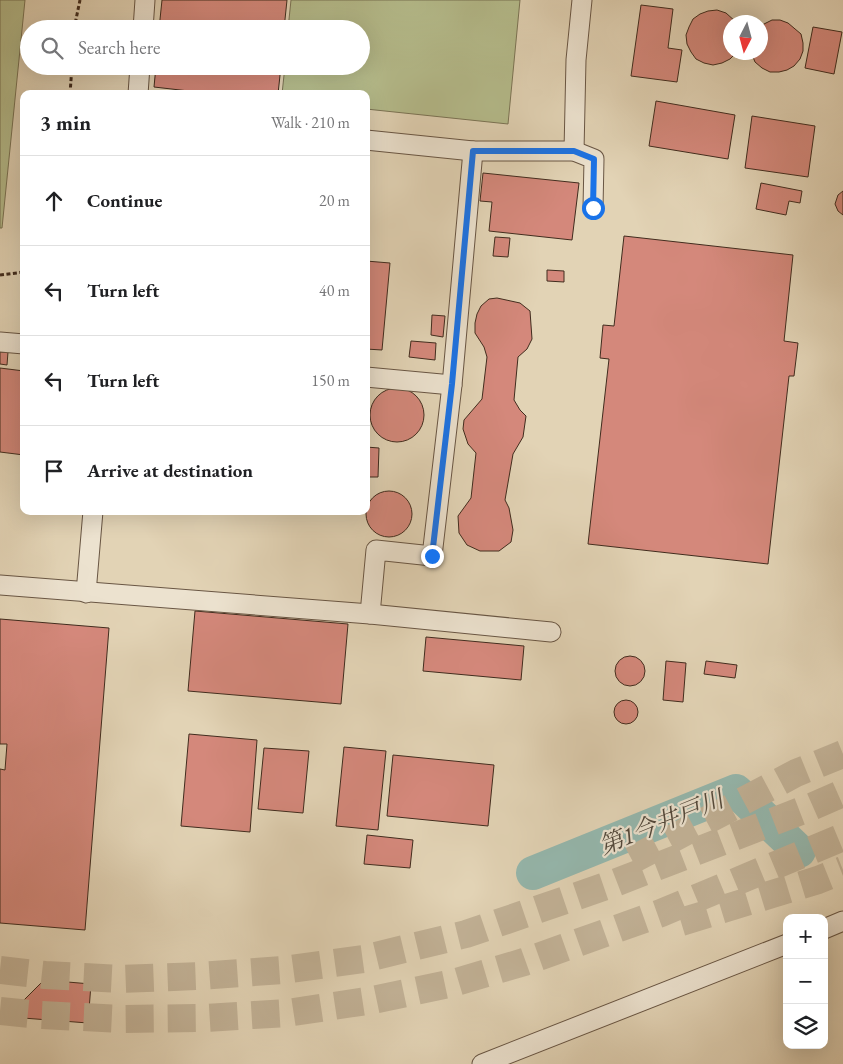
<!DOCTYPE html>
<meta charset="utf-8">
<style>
body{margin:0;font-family:"EB Garamond","Noto Serif JP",serif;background:#f6f6f6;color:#202124}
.controls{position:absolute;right:15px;bottom:15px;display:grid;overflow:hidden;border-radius:10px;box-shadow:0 5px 20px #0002}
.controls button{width:45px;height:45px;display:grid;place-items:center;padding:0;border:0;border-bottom:1px solid #e0e0e0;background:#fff;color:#202124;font:25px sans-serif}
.compass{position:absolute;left:723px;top:15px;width:45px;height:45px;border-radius:50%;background:#fff;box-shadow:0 5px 20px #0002;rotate:186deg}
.stop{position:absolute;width:15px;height:15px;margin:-11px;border:4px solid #1a73e8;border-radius:50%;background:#fff}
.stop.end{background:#1a73e8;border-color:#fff;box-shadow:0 1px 5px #0008}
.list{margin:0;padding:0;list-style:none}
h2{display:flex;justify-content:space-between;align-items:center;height:65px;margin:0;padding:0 20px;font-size:21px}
h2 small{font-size:16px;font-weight:400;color:#757577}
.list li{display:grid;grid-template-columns:32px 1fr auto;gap:15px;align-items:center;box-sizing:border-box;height:90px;padding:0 20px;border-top:1px solid #e0e0e0}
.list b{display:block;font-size:19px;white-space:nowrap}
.list em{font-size:16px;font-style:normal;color:#757577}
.icon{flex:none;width:28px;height:28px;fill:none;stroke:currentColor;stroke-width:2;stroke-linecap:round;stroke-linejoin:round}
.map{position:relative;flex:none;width:843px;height:1064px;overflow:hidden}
.search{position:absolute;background:#fff;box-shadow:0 5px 20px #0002;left:20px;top:20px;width:350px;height:55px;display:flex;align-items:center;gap:12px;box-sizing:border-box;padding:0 18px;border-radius:28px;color:#757577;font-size:19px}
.panel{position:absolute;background:#fff;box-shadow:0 5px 20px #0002;left:20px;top:90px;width:350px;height:425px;border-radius:10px}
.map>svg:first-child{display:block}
.green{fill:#b5bc8c;stroke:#7b7455}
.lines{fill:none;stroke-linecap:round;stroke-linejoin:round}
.river{stroke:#95b8ae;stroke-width:34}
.building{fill:#d4887b;stroke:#412c1e}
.highway-tunnel{stroke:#c2b297;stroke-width:28;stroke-dasharray:28 14;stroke-linecap:butt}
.minor-casing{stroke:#695644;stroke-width:21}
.path{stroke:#412c1e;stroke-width:3;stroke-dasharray:4 2.5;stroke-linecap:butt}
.minor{stroke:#ece2cf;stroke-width:19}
.route{stroke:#1a73e8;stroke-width:6}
.labels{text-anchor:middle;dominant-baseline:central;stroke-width:4.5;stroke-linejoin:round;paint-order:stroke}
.water-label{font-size:24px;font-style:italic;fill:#52483b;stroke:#ece2cf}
</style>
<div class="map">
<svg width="843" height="1064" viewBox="0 0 843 1064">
<rect width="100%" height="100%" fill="#e2d3b5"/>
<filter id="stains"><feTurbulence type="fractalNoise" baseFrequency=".004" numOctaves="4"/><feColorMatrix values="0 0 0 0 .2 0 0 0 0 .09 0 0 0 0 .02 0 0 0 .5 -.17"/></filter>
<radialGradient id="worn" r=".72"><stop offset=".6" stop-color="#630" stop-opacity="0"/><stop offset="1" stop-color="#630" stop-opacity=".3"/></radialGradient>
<g class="green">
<polygon points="0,0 25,0 2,228 0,228"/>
<polygon points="291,0 520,0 508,124 366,109 366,94 282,94 285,66 361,66 361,29 288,29"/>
</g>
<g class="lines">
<polyline class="river" points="533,873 736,791 799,851"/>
</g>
<g class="building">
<polygon points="162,0 287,0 284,29 159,29"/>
<polygon points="641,5 673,9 668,48 682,50 677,82 631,76"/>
<polygon points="717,10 726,13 736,22 730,22 730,52 737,52 730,59 722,63 713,65 704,63 696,59 691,52 687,44 686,35 689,27 693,19 700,14 708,11"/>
<polygon points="772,20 780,20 788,23 801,34 803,43 803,51 800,59 794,66 787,70 779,72 770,72 762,68 755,62 751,52 760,52 760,26"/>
<polygon points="813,27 842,32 834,74 805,68"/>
<polygon points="156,66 281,66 278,94 215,94 154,87"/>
<polygon points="656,101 735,115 728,159 649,146"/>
<polygon points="752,116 815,126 808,177 745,168"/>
<polygon points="483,173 579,183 572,240 489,231 492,202 480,201"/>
<polygon points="761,183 802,191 800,203 789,201 786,215 756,209"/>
<polygon points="843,191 843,215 838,211 835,204 838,195"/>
<polygon points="624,236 793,255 784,341 798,343 794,376 789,376 768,564 588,544 609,359 600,358 603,325 614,326"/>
<polygon points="495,237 510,238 508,257 493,256"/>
<polygon points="366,261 390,263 382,350 366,349"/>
<polygon points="547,270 564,271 564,282 547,281"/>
<polygon points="497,298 520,303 530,311 532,339 527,349 518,357 514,400 520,410 526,416 523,437 513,454 505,500 509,508 513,530 511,542 499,551 480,551 467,545 459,533 458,516 471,498 476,453 468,444 463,429 464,420 482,399 487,357 484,347 475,333 475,323 477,314 481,306 489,299"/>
<polygon points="432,315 445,316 443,337 431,335"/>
<polygon points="411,341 436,343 435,360 409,357"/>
<polygon points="0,352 8,352 7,365 0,364"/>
<polygon points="0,368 24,371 24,455 0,452"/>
<circle cx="397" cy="415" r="27"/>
<polygon points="366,447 379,448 378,477 369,477 366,480"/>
<circle cx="389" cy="514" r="23"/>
<polygon points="195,611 348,624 341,704 188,691"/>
<polygon points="0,619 109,628 85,930 0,923 0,769 5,770 7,744 0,744"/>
<polygon points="426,637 524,646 521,680 423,671"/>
<circle cx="630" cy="671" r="15"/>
<polygon points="666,661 686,663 683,702 663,700"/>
<polygon points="706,661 737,665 735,678 704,674"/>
<circle cx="626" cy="712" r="12"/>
<polygon points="189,734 257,740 250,832 181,826"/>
<polygon points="344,747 386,751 378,830 336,826"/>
<polygon points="264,748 309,751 303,813 258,809"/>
<polygon points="393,755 494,765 488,826 387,816"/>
<polygon points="367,835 413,840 410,868 364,864"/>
<polygon points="44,980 91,984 88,1023 23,1018 24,1000"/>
</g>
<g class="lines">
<g class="highway-tunnel">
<polyline points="632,860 796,773 843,754"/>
<polyline points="681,922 818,880 843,870"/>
<polyline points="0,970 45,975 120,979 199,976 283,970 363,959 466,934 612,884 811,807 843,793"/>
<polyline points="0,1011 40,1015 123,1019 204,1018 287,1013 373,1000 453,983 524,962 661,913 843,837"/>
</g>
<defs>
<g id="minor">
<polyline points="143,29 145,0"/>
<polyline points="138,94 140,66"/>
<polyline points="366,140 473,151 574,151 594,159 593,208"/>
<polyline points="574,151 576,60 582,0"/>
<polyline points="0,342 24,344"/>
<polyline points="366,377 452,385"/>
<polyline points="0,585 370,614 551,632"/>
<polyline points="86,593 93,511"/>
<polyline points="370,614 376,550 432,556 452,385 473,151"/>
<polyline points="824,929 843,921"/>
<polyline points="482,1064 787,944"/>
</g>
</defs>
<use href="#minor" class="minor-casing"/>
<g class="path">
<polyline points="74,29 80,0"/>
<polyline points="70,94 72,66"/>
<polyline points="0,275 24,272"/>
</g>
<use href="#minor" class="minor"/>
</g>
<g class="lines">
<polyline class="route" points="432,556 452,384 473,151 574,151 594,159 593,208"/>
</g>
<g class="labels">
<g class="water-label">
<text transform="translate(661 822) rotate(-22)">第1今井戸川</text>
</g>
</g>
<rect width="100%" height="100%" filter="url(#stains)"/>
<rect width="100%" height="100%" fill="url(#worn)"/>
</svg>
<div class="controls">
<button>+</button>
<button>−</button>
<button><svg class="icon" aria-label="layers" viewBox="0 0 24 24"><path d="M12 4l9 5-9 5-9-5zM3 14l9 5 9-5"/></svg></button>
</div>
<svg class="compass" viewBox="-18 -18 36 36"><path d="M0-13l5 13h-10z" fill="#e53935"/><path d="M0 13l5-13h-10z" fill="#757577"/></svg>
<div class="stop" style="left:593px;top:208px"></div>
<div class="stop end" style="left:432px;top:556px"></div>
<div class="search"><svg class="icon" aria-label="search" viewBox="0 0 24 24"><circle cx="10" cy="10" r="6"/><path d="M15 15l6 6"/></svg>Search here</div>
<section class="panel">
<h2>3 min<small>Walk · 210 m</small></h2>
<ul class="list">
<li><svg class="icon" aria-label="ahead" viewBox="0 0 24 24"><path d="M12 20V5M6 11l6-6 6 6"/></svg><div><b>Continue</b></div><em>20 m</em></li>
<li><svg class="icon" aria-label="left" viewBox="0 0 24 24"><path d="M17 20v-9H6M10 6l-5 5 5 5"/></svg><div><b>Turn left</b></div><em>40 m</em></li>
<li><svg class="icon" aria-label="left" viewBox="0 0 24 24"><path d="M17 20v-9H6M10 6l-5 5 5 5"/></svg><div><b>Turn left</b></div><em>150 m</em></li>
<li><svg class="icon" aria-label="arrive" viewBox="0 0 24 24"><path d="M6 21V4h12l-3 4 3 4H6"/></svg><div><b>Arrive at destination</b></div></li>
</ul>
</section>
</div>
